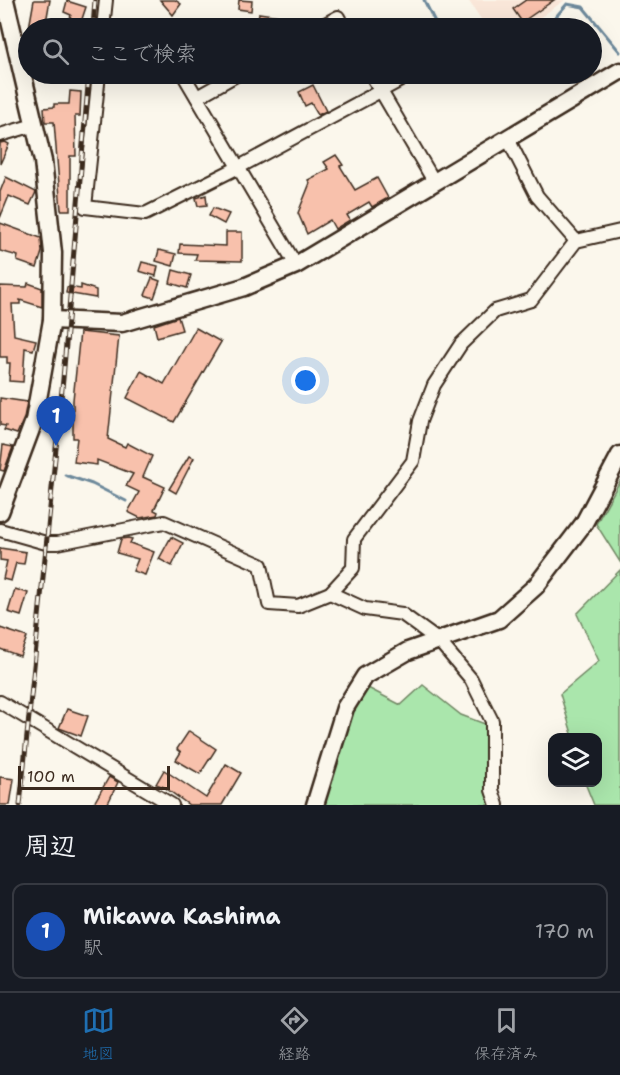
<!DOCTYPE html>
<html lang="ja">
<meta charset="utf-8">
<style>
body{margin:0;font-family:"Shantell Sans","Klee One",sans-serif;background:#20242c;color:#f1f3f6}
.controls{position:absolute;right:18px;bottom:18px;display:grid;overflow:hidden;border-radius:12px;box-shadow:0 6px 24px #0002}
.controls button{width:54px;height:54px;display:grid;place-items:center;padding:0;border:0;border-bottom:2px solid #363941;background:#171b24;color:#f1f3f6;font:30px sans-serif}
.scale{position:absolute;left:18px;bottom:15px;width:152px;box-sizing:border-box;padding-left:6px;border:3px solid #3b2a1e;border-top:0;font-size:16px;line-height:21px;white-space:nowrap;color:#3b2a1e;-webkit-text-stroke:4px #fbf7ec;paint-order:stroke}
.you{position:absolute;left:306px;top:381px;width:21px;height:21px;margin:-15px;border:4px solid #fff;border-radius:50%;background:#1a73e8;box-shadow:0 0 0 9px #1a73e833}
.badge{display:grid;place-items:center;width:39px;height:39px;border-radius:50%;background:#1f6fb2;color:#fff;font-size:20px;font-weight:700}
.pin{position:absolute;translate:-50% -50px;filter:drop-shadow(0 2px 3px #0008)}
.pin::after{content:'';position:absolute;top:32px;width:21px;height:18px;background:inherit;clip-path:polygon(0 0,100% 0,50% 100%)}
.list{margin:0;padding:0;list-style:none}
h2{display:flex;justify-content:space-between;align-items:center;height:78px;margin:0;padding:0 24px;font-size:26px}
h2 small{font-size:20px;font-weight:400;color:#9ea1a6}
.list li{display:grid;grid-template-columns:39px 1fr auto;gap:18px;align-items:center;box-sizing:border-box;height:96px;margin:0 12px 12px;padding:0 12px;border:2px solid #363941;border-radius:12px}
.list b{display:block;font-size:22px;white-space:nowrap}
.list p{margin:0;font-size:20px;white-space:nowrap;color:#9ea1a6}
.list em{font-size:20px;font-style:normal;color:#9ea1a6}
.icon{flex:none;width:33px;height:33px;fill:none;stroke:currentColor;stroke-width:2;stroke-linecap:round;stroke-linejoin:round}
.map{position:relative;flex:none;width:620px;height:805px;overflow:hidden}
.search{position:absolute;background:#171b24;box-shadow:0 6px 24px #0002;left:18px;right:18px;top:18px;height:66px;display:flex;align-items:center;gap:15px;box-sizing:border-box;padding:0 21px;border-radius:33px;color:#9ea1a6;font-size:22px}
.sheet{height:186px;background:#171b24}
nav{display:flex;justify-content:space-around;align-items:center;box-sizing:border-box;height:84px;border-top:2px solid #363941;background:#171b24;font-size:16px;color:#9ea1a6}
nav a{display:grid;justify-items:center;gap:3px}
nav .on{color:#1f6fb2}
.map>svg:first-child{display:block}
.built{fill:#fae7d9}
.green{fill:#aae6ac;stroke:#728865;stroke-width:1.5}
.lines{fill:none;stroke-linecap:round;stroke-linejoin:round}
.stream{stroke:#6d899b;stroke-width:3}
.building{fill:#f8c1ac;stroke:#3b2a1e;stroke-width:1.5}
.street-casing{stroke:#3b2a1e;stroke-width:16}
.secondary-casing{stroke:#3b2a1e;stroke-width:21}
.street{stroke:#fbf7ec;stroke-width:12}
.secondary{stroke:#fbf7ec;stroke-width:16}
.rail-casing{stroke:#3b2a1e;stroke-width:5}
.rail{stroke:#fbf7ec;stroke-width:3;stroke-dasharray:9;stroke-linecap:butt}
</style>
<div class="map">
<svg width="620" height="805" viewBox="0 0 620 805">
<rect width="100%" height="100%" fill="#fbf7ec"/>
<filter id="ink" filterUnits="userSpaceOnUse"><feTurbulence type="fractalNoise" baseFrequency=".0167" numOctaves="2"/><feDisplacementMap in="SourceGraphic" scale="12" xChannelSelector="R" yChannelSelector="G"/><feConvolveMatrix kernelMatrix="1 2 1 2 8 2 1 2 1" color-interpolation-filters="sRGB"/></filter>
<g filter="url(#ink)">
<polygon class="built" points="468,0 565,0 525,28 487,28"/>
<g class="green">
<polygon points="620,481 620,562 596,524"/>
<polygon points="620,570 620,805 594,805 585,783 598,782 598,738 573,737 560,694 599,661 577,614"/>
<polygon points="423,685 461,715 485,724 485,792 490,805 322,805 350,709 366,687 401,705"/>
</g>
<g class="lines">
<g class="stream">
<polyline points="424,0 438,28"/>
<polyline points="546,28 567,4 583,7 620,52"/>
<polyline points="471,74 485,77 496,74"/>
<polyline points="65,475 92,484 126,501"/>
</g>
</g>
<g class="building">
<polygon points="34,0 50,0 45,28 29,28"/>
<polygon points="160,0 175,0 181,4 173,15"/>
<polygon points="239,0 252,1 251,11 238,9"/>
<polygon points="526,0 554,0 522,22 513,9"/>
<polygon points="67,1 86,7 79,28 67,28 71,15 64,12"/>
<polygon points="259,13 279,16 277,28 257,27"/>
<polygon points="313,85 326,111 318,115 311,103 305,106 299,92"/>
<polygon points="70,91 81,92 80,116 75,116 76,156 70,156 70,210 61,210 54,122 45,122 44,108 54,107 54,104 69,104"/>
<polygon points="5,142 9,144 0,164 0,143"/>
<polygon points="336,155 343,165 340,166 355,190 377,178 388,198 372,207 369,202 347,215 350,220 335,229 330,220 307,234 298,213 310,183 308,180 329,169 324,162"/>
<polygon points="6,177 36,192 30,205 9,196 0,218 0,192"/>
<polygon points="206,195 207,205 198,206 196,198"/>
<polygon points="213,208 229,214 224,224 209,216"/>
<polygon points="0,223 41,238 42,252 37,268 17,261 18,256 0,251"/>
<polygon points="226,232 242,232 242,261 195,260 197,254 179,253 180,244 226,246"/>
<polygon points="159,250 176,254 173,266 156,261"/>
<polygon points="142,262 158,266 156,276 139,271"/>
<polygon points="173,270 191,275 187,288 170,283"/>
<polygon points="152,278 160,281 154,298 145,295"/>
<polygon points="28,283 42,288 42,307 20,300 20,304 12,304 14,335 36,340 33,350 25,348 23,382 9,381 10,363 7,363 7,357 0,357 0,286 27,287"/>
<polygon points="81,285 96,290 96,298 66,293 67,287 81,289"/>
<polygon points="178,317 182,330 157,337 154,325"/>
<polygon points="196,328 221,342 174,422 127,398 141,371 164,384"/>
<polygon points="80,332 119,336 108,439 125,447 127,443 152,456 143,477 165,487 154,510 158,512 157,515 140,518 128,512 139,492 126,486 133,474 97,460 97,465 74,462 77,438 73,438 73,400"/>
<polygon points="0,398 27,402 24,418 17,434 4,430 6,426 0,425"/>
<polygon points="3,445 13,447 4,471 0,470"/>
<polygon points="189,456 194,458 176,493 169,489"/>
<polygon points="171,537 183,543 172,566 159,559"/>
<polygon points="128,538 132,539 130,543 154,552 145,575 133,571 138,559 117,553 121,539"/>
<polygon points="0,548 26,552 24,564 16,563 11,581 3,579 7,561 0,560"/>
<polygon points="15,589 28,593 21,616 8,612"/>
<polygon points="0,628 27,637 20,656 0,649"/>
<polygon points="67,709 88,716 81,736 59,728"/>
<polygon points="189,731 216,749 200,774 176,760 181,752 177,749"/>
<polygon points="226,764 241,773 222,805 189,805 164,787 156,784 164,770 206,798"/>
<polygon points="0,777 14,779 10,805 0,805"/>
<polygon points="109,777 118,782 110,799 107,805 93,805"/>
</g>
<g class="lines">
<defs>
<g id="street">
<polyline points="103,28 106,0"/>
<polyline points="318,28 338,17 344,28"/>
<polyline points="99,74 85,207 145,214 239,167 412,74"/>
<polyline points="183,74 296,265"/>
<polyline points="371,74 435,183"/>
<polyline points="197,97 238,74"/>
<polyline points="0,135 34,125"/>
<polyline points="508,139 537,196 576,241"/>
<polyline points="0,530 46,543 58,543 164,522 261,565 269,604 298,606 330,593 365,609 402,614 439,641 471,679 492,721 492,790 497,805"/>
<polyline points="330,593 353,568 354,539 413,461 420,421 434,385 461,344 495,311 531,300 576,241 620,231"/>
<polyline points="0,702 172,805"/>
</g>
<g id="secondary">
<polyline points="52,320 122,323 244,287 296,265 620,71"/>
<polyline points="0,512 34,421 52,320 53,253 43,161 5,0"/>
<polyline points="315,805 345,708 365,676 408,651 499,619 536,586 584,523 620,455"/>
</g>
</defs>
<use href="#street" class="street-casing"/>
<use href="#secondary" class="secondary-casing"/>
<use href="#street" class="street"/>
<use href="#secondary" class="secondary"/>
<defs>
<g id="rail">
<polyline points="93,28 95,0"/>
<polyline points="20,805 63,379 89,74"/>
</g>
</defs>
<use href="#rail" class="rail-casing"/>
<use href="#rail" class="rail"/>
</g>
</g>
</svg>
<div class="controls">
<button><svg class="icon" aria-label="layers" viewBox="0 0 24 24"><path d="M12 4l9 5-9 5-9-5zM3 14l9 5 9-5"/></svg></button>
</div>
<div class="scale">100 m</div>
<div class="you"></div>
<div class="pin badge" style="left:56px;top:446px;background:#1a4fb4">1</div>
<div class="search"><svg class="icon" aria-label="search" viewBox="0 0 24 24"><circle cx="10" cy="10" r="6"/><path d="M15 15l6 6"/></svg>ここで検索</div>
</div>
<section class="sheet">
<h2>周辺<small></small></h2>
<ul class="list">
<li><span class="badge" style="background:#1a4fb4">1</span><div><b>Mikawa Kashima</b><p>駅</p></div><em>170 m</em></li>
</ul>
</section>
<nav>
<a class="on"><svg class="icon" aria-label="map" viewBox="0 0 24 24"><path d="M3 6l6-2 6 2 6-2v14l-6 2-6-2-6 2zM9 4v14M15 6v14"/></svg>地図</a>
<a><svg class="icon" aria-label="directions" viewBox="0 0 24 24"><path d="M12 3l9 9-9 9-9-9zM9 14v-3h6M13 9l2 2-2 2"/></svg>経路</a>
<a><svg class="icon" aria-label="saved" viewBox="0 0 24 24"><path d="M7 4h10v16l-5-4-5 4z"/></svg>保存済み</a>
</nav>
